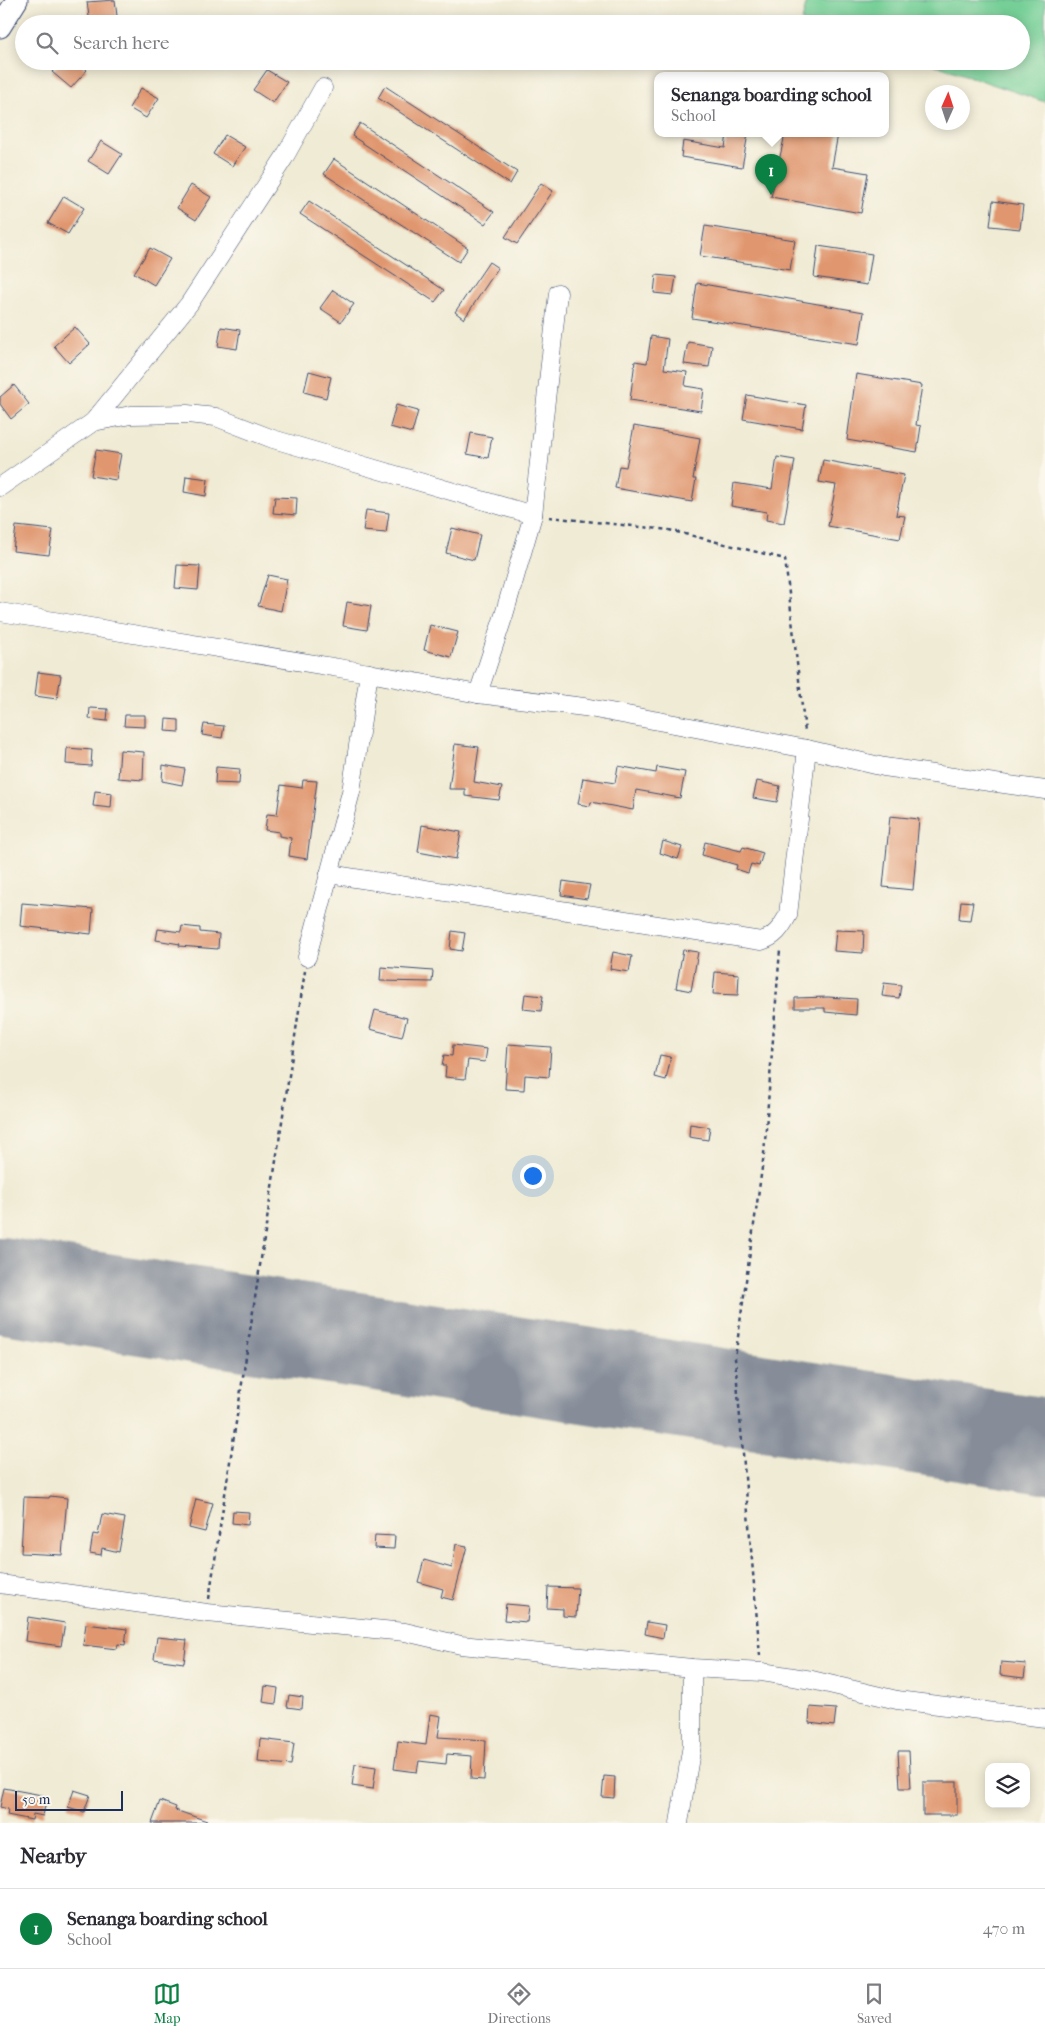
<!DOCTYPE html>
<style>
body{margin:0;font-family:"IM FELL French Canon",serif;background:#f7f7f7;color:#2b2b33}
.controls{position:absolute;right:15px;bottom:15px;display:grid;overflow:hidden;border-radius:10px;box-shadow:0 2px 12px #0003}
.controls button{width:45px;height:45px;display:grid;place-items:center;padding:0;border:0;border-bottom:1px solid #e1e1e2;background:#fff;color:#2b2b33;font:25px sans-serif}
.compass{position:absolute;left:925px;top:85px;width:45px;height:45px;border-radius:50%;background:#fff;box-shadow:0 2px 12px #0003;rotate:3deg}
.scale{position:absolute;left:15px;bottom:12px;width:108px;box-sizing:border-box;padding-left:5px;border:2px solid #1b2f5e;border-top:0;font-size:14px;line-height:18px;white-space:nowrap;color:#1b2f5e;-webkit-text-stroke:4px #fbf7ec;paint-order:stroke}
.you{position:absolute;left:532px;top:1175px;width:18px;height:18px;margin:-12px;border:4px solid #fff;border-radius:50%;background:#1a73e8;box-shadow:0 0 0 8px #1a73e833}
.badge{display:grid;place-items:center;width:32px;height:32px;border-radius:50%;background:#0b8043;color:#fff;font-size:16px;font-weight:700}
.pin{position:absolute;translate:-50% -41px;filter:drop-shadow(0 1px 2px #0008)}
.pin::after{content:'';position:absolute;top:26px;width:18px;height:15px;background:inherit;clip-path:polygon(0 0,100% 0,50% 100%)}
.popup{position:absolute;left:654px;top:72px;width:235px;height:65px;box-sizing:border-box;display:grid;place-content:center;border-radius:10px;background:#fff;filter:drop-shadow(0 1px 4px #0005);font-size:16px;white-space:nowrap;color:#7c7c81}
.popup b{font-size:19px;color:#2b2b33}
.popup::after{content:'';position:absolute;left:50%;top:100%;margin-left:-10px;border:10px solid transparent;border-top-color:#fff}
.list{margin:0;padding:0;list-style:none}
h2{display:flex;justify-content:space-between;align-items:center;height:65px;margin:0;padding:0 20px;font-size:21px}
h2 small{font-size:16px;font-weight:400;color:#7c7c81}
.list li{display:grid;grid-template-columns:32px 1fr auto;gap:15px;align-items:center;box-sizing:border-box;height:80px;padding:0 20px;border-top:1px solid #e1e1e2}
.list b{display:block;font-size:19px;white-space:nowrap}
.list p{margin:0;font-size:16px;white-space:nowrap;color:#7c7c81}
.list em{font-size:16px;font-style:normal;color:#7c7c81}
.icon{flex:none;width:28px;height:28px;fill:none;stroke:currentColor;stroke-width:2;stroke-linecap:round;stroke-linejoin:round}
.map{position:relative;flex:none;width:1045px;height:1823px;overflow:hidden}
.search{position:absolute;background:#fff;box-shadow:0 2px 12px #0003;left:15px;right:15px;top:15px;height:55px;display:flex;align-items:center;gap:12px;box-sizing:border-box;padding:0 18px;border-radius:28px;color:#7c7c81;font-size:19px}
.sheet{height:145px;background:#fff}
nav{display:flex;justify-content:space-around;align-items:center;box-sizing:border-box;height:70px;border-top:1px solid #e1e1e2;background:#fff;font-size:14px;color:#7c7c81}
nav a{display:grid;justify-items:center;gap:2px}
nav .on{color:#0b8043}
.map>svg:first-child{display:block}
.green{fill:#75cf96;stroke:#487f7a}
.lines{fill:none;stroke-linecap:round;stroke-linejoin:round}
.runway{stroke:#868d99;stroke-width:96}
.building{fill:#e0966e}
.minor-casing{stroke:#3b4b70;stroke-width:19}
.tertiary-casing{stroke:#3b4b70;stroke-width:23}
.path{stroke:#3b4b70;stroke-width:2.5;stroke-dasharray:4 4;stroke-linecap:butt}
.minor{stroke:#fff;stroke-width:18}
.tertiary{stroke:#fff;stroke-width:21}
</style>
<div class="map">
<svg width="1045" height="1823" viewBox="0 0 1045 1823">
<rect width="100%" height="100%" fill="#fbf7ec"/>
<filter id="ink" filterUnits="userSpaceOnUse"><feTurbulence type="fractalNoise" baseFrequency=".02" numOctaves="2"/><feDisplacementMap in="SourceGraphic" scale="10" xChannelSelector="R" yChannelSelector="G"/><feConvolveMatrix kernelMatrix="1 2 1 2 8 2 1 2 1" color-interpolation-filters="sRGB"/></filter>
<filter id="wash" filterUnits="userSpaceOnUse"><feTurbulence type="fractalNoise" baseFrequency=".0096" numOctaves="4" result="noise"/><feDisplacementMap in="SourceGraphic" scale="20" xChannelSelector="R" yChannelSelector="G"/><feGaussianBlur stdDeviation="1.12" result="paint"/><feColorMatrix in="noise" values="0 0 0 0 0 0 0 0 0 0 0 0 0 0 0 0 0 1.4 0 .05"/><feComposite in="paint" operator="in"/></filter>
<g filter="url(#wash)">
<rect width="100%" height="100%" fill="#f0ebd4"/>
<polygon class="green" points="807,0 1045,0 1045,102 924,61 1021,61 1021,24 811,24 802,21"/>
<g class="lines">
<polyline class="runway" points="0,1285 1045,1446"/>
</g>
<g id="blocks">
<g class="building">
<polygon points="115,0 118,24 90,24 87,2"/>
<polygon points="61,61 77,61 87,70 71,88 52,72"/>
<polygon points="267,70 287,82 273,103 253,90"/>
<polygon points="385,86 517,172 510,184 378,98"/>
<polygon points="141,88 159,98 146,118 129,108"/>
<polygon points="360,123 494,212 485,224 352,136"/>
<polygon points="727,134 748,134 742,167 681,157 683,141 725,148"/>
<polygon points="785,134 838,134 832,167 868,173 861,213 771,197"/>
<polygon points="225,135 245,147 232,166 213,154"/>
<polygon points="101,141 122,154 109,174 88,161"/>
<polygon points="334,159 468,248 459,262 324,174"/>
<polygon points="541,183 553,191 517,244 505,237"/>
<polygon points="191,185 211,197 196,220 177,208"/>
<polygon points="64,196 84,208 68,234 48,223"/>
<polygon points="309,201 444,290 435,302 300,214"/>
<polygon points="993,201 1023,205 1020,229 990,226"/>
<polygon points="705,226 795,240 790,270 700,256"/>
<polygon points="818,246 872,254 867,285 814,277"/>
<polygon points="150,248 170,259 154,285 134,273"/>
<polygon points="489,262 498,268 464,319 455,312"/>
<polygon points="656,275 676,277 673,295 654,293"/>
<polygon points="697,283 864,312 859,344 692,318"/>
<polygon points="333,290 354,304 341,322 320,308"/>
<polygon points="75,327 90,344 69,363 54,346"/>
<polygon points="221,327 240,330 237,349 218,346"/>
<polygon points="651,336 668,339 664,369 687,372 685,386 704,389 701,411 630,400 635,361 647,363"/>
<polygon points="688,342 712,346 709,367 684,364"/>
<polygon points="309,371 331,377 326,398 304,392"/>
<polygon points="856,374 922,385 916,425 921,426 917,452 847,440"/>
<polygon points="14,385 29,404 11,419 0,404 0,397"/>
<polygon points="747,395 806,405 802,429 743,419"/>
<polygon points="396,405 418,411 412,433 390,427"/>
<polygon points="634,426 700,438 693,479 696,479 692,502 615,488 619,466 626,467"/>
<polygon points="471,433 492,437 488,458 467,454"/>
<polygon points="96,450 121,454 116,480 91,476"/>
<polygon points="777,457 795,460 784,523 766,520 767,512 731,506 734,483 772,489"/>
<polygon points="823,460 904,475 896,515 905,516 900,539 828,526 836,485 819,482"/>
<polygon points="186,476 208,479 206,496 184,492"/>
<polygon points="275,497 297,498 296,515 273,513"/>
<polygon points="366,510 389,513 386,533 363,531"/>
<polygon points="16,526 53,530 49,555 13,551"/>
<polygon points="452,528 480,535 474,560 446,553"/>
<polygon points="177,565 200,566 198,590 175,588"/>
<polygon points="268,575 287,579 281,611 258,606"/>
<polygon points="347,602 371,606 367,630 343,626"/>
<polygon points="430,625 458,632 451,657 424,650"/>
<polygon points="38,672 61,675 57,699 35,696"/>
<polygon points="90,708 108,709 107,721 89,719"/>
<polygon points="125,715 145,715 145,727 124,726"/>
<polygon points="166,719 179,720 179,732 165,731"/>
<polygon points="204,724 224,726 222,738 202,735"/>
<polygon points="455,744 479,747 474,782 502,787 499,800 465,796 465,789 449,789"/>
<polygon points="67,748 92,750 91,766 66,764"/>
<polygon points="120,750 144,752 143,780 118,778"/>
<polygon points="163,765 185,769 182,785 162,781"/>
<polygon points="618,766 656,773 657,767 685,772 680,798 636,790 633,810 591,802 590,806 578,804 583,778 615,783"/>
<polygon points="216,767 240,769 239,784 215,783"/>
<polygon points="303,780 317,781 307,859 289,856 291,838 279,836 279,832 265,830 267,814 277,815 281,785 302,788"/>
<polygon points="757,781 780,786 777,802 753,798"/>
<polygon points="95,791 112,793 111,808 93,806"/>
<polygon points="890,816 919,819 913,890 883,887"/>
<polygon points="422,825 461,832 456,859 418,852"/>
<polygon points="663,841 682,847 678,859 660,853"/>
<polygon points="705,842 741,851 743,847 763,853 759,866 751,864 748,873 736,869 737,865 702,855"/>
<polygon points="563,881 590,885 587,899 561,895"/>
<polygon points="961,901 973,902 970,920 959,919"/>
<polygon points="22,903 93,909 91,934 20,926"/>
<polygon points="182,926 200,928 200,932 219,934 218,949 179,946 180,944 156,940 158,929 181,932"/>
<polygon points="836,930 864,931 863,953 834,951"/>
<polygon points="452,931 465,933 462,951 450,949"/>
<polygon points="683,950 698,952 691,991 676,988"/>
<polygon points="613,952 632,956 629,972 610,969"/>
<polygon points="381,967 433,971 432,982 380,981"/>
<polygon points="715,972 739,974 738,995 713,994"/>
<polygon points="884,983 901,985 899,998 882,996"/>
<polygon points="525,994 543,996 541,1011 523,1009"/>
<polygon points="828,997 857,999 856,1015 825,1012 825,1008 795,1008 795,998"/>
<polygon points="375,1010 407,1018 402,1037 370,1029"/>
<polygon points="508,1044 551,1047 549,1077 525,1075 524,1090 505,1089"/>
<polygon points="453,1045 487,1049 485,1062 468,1060 465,1079 445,1077 446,1066 442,1066 444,1055 452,1056"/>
<polygon points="660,1055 671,1057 666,1080 655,1077"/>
<polygon points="690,1124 710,1127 708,1140 689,1137"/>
<polygon points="50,1496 67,1498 62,1555 21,1553 24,1497 49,1498"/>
<polygon points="196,1499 213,1503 205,1532 189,1528"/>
<polygon points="233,1511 249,1512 248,1525 232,1523"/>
<polygon points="102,1514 125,1518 119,1552 102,1548 101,1555 90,1553 93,1534 98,1535"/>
<polygon points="375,1535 395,1536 394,1549 374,1548"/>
<polygon points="456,1544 467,1546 453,1600 441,1597 443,1589 418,1582 424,1560 452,1568"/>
<polygon points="548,1587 578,1588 576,1617 563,1616 563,1609 547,1608"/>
<polygon points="506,1604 529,1606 527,1622 504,1620"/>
<polygon points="28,1617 65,1623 61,1646 25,1641"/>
<polygon points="647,1622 665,1625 663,1638 645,1634"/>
<polygon points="86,1624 127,1629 125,1645 118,1644 117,1649 83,1645"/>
<polygon points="157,1637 187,1640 184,1663 154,1659"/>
<polygon points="1001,1662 1026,1664 1024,1678 1000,1675"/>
<polygon points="265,1686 278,1688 276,1704 263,1702"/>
<polygon points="289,1695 303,1697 302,1709 287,1707"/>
<polygon points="810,1707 836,1709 834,1726 809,1723"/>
<polygon points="430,1714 441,1716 438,1737 486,1740 484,1780 471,1779 472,1756 447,1754 446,1764 419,1761 417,1772 394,1769 398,1741 426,1745"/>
<polygon points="260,1739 294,1743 291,1765 258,1762"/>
<polygon points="898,1751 909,1751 911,1788 900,1788"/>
<polygon points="355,1764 376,1767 373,1789 352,1786"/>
<polygon points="604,1776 615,1777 614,1798 602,1797"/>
<rect x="923" y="1782" width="34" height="33"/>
<polygon points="4,1788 47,1796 43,1816 33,1814 32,1820 7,1815 8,1809 0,1807"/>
<polygon points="74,1790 90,1795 84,1812 68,1807"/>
<polygon points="160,1801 176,1807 175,1810 207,1821 206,1823 152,1823"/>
</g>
</g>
</g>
<g filter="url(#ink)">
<use href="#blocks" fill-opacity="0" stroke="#3b4b70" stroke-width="1"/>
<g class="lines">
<defs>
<g id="minor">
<polyline points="93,422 189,304 284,158 323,88"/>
<polyline points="0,487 93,422 131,415 187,414 216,417 273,439 533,515"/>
<polyline points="0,612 369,673 478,694 584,707 807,749 884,767 1045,790"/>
<polyline points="478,694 504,615 533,515 558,293"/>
<path d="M329,874L761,941C775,937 781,928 788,915L807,749"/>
<polyline points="307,957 351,792 369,673"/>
<polyline points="0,1584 207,1613 405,1632 461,1645 692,1668 762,1672 812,1680 897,1700 1045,1718"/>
<polyline points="679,1823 692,1745 692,1668"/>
</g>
<polyline id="tertiary" points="0,27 17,0"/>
</defs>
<use href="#minor" class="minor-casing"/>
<use href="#tertiary" class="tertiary-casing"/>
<g class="path">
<polyline points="549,517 669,530 785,559 805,732"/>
<polyline points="209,1599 305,971"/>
<polyline points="760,1656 735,1358 764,1154 780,950"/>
</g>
<use href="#minor" class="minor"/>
<use href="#tertiary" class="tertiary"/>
</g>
</g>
</svg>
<div class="controls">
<button><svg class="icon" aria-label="layers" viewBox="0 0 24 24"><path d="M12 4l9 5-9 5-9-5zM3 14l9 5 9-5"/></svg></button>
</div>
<svg class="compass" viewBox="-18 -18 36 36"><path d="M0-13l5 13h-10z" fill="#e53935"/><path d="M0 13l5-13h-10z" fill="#7c7c81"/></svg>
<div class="scale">50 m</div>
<div class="you"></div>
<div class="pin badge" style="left:771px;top:195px">1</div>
<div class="popup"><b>Senanga boarding school</b>School</div>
<div class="search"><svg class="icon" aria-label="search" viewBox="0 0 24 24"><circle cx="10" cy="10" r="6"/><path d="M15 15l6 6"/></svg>Search here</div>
</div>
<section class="sheet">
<h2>Nearby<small></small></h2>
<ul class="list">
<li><span class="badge">1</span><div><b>Senanga boarding school</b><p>School</p></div><em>470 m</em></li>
</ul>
</section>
<nav>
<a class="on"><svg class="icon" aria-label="map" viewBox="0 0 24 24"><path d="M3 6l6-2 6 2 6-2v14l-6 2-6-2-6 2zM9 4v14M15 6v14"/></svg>Map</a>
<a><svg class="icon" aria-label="directions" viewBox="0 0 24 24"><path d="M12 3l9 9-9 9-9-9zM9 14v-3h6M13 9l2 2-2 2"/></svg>Directions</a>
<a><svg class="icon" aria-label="saved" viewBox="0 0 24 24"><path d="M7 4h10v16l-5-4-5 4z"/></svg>Saved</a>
</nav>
